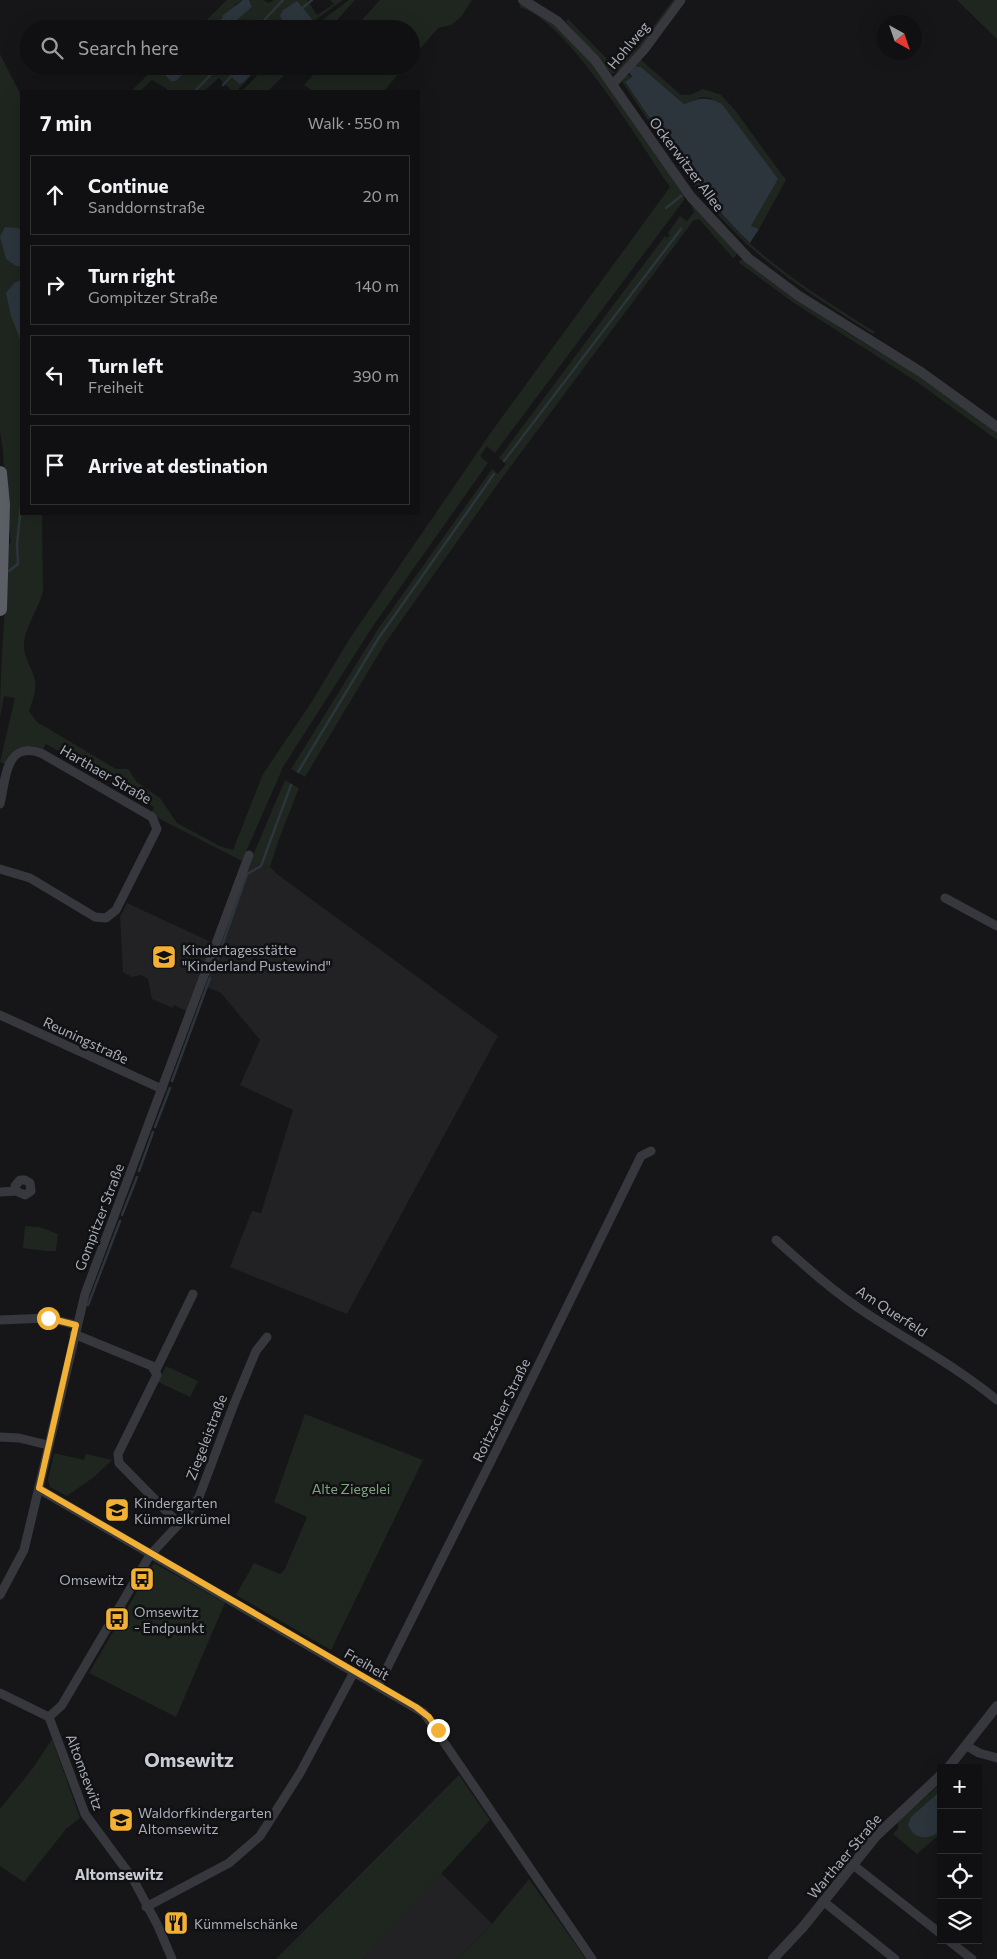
<!DOCTYPE html>
<meta charset="utf-8">
<style>
body{margin:0;font-family:Commissioner,sans-serif;background:#19191b;color:#f1f3f6}
.controls{position:absolute;right:15px;bottom:15px;display:grid;overflow:hidden;border-radius:0px;box-shadow:0 5px 20px #0002}
.controls button{width:45px;height:45px;display:grid;place-items:center;padding:0;border:0;border-bottom:1px solid #303032;background:#101012;color:#f1f3f6;font:25px sans-serif}
.compass{position:absolute;left:877px;top:15px;width:45px;height:45px;border-radius:50%;background:#101012;box-shadow:0 5px 20px #0002;rotate:140deg}
.stop{position:absolute;width:15px;height:15px;margin:-11px;border:4px solid #f2b134;border-radius:50%;background:#fff}
.stop.end{background:#f2b134;border-color:#fff;box-shadow:0 1px 5px #0008}
.list{margin:0;padding:0;list-style:none}
h2{display:flex;justify-content:space-between;align-items:center;height:65px;margin:0;padding:0 20px;font-size:21px}
h2 small{font-size:16px;font-weight:400;color:#9c9d9f}
.list li{display:grid;grid-template-columns:32px 1fr auto;gap:15px;align-items:center;box-sizing:border-box;height:80px;margin:0 10px 10px;padding:0 10px;border:1px solid #303032;border-radius:0px}
.list b{display:block;font-size:19px;white-space:nowrap}
.list p{margin:0;font-size:16px;white-space:nowrap;color:#9c9d9f}
.list em{font-size:16px;font-style:normal;color:#9c9d9f}
.icon{flex:none;width:28px;height:28px;fill:none;stroke:currentColor;stroke-width:2;stroke-linecap:round;stroke-linejoin:round}
.map{position:relative;flex:none;width:997px;height:1959px;overflow:hidden}
.search{position:absolute;background:#101012;box-shadow:0 5px 20px #0002;left:20px;top:20px;width:400px;height:55px;display:flex;align-items:center;gap:12px;box-sizing:border-box;padding:0 18px;border-radius:28px;color:#9c9d9f;font-size:19px}
.panel{position:absolute;background:#101012;box-shadow:0 5px 20px #0002;left:20px;top:90px;width:400px;height:425px;border-radius:0px}
.map>svg:first-child{display:block}
.built{fill:#222225}
.green{fill:#1e261f}
.water{fill:#2c353c}
.lines{fill:none;stroke-linecap:round;stroke-linejoin:round}
.stream{stroke:#2c353c;stroke-width:2.5}
.minor{stroke:#37383d;stroke-width:9}
.tertiary{stroke:#37383d;stroke-width:10}
.trunk{stroke:#5b5e65;stroke-width:14}
.route{stroke:#f2b134;stroke-width:6}
.labels{text-anchor:middle;dominant-baseline:central;stroke-width:5;stroke-linejoin:round;paint-order:stroke}
.street-label{font-size:14px;fill:#a8adb8;stroke:#111113}
.poi-label{font-size:14px;fill:#a8adb8;stroke:#111113;text-anchor:start}
.park-label{font-size:14px;fill:#7fa381;stroke:#111113}
.neighbourhood-label{font-size:15px;font-weight:bold;fill:#c9ccd4;stroke:#111113}
.district-label{font-size:19px;font-weight:bold;fill:#c9ccd4;stroke:#111113}
</style>
<div class="map">
<svg width="997" height="1959" viewBox="0 0 997 1959">
<rect width="100%" height="100%" fill="#161618"/>
<g class="built">
<polygon points="250,862 270,867 277,874 498,1036 347,1314 230,1267 252,1211 261,1213 293,1110 240,1085 260,1040 221,993 204,986"/>
<polygon points="127,903 211,942 186,1011 174,1005 173,1008 152,999 148,979 141,975 132,977 123,972 120,917"/>
<polygon points="440,1872 492,1924 458,1959 363,1959"/>
</g>
<g class="green">
<polygon points="227,0 243,0 234,5 243,14 252,7 249,0 263,0 269,3 274,0 307,0 317,15 334,4 330,0 343,0 303,29 301,29 304,27 283,23 287,29 197,29"/>
<polygon points="349,0 355,0 329,29 310,29"/>
<polygon points="380,0 472,0 461,17 451,25 438,28 411,59 411,29 354,29"/>
<path d="M673,0H679C664,20 636,67 612,74L566,22L568,19L610,62L618,65L636,49Z"/>
<polygon points="957,0 997,0 997,39"/>
<path d="M521,4L553,24L591,62L684,194V200L495,453L487,446L480,456L488,463L373,626L283,767L242,861L156,817L151,813L154,807L110,781L113,777L97,768L95,771L46,744L43,749C28,743 10,745 5,764L0,762L15,698L4,696L0,717C0,659 7,602 7,544L11,543L10,532H7L3,452L0,431V54L21,95V514H42L43,591C39,609 26,624 24,643C23,657 32,667 35,680C37,690 32,702 29,711L37,722L116,769H128L137,782L160,798L177,823L220,846L233,850L263,774L311,703L350,638L492,431L670,187C641,145 567,19 519,7Z"/>
<polygon points="639,58 681,95 690,95 703,89 721,95 734,109 786,180 759,229 751,226 711,98 702,97 684,104 641,67 635,66"/>
<polygon points="157,66 166,66 163,70 164,74 171,82 176,81 191,66 231,66 227,73 239,84 260,66 237,91 232,91 219,78 204,91 166,91 167,89 152,80 140,91 131,91"/>
<polygon points="266,66 293,66 268,91 242,91"/>
<polygon points="321,66 405,66 384,91 313,91 304,85"/>
<path d="M625,74L632,77L625,83C658,129 688,178 727,220C768,266 823,299 875,332L873,334C833,308 793,284 757,253C702,206 663,142 623,83L622,80Z"/>
<polygon points="691,206 695,208 737,253 736,256 733,258 699,219 693,221 502,478 384,645 305,777 291,769 378,629 492,469 498,474 506,464 499,458 665,236 667,238 670,235 668,233 680,216 687,221 694,212"/>
<polygon points="743,259 843,330 920,377 997,432 997,440 917,382 794,303 738,262"/>
<polygon points="285,780 299,788 279,839 270,867 250,862"/>
<polygon points="25,1226 39,1227 58,1234 56,1251 45,1251 23,1248"/>
<polygon points="166,1366 198,1381 190,1397 158,1382"/>
<polygon points="305,1414 423,1460 331,1650 236,1595 254,1563 280,1574 285,1569 307,1517 274,1502"/>
<polygon points="54,1453 84,1460 86,1454 112,1460 94,1477 67,1496 50,1487 48,1480"/>
<polygon points="154,1563 225,1603 176,1717 89,1673"/>
<polygon points="52,1739 80,1818 66,1829 24,1882 0,1866 0,1809 33,1768"/>
<polygon points="459,1775 490,1820 363,1959 276,1959"/>
<polygon points="937,1787 941,1788 941,1833 917,1854 893,1834 898,1829 898,1822"/>
<polygon points="529,1879 586,1959 458,1959 492,1924"/>
</g>
<g class="water">
<polygon points="243,0 249,0 252,7 231,25 228,25 222,16"/>
<polygon points="297,1 312,19 301,29 287,29 280,16 283,10"/>
<polygon points="166,66 191,66 176,81 171,82 164,74 163,70"/>
<polygon points="231,66 259,66 244,82 239,84 227,73"/>
<path d="M635,66L641,67L684,104C699,98 707,96 722,104L778,179L751,226L759,229L750,243C701,196 664,139 625,82L632,77L629,72Z"/>
<polygon points="5,227 18,228 21,231 21,266 16,266 6,259 0,237"/>
<polygon points="21,280 21,342 11,316 6,293 14,283"/>
<path d="M941,1793V1830C929,1840 915,1841 908,1825L911,1817L937,1794Z"/>
</g>
<g class="lines">
<g class="stream">
<polyline points="301,9 312,0"/>
<polyline points="214,29 224,18"/>
<polyline points="256,29 283,0"/>
<polyline points="276,29 285,21"/>
<polyline points="223,85 233,74"/>
<polyline points="195,91 219,66"/>
<polyline points="666,208 681,196"/>
<polyline points="504,461 681,229"/>
<polyline points="9,571 18,564 17,544 21,506"/>
<polyline points="298,772 378,639 494,474"/>
<polyline points="216,963 247,874 261,866 291,785"/>
<polyline points="172,1081 210,978"/>
<polyline points="155,1127 170,1088"/>
<polyline points="139,1171 153,1132"/>
<polyline points="122,1215 137,1177"/>
<polyline points="88,1305 120,1221"/>
</g>
<g class="minor">
<polyline points="613,84 644,50 681,0"/>
<path d="M0,804C6,779 5,740 41,753L152,817L157,829L116,910L106,918L95,917L30,878L0,869"/>
<polyline points="945,898 997,926"/>
<polyline points="0,1015 162,1089"/>
<polyline points="0,1192 16,1191 25,1195 31,1191 30,1183 25,1180 20,1180 15,1186 16,1191"/>
<path d="M776,1240C805,1266 835,1293 869,1315C912,1343 957,1367 997,1400"/>
<polyline points="0,1320 48,1318 76,1325"/>
<polyline points="74,1334 152,1366 157,1375 118,1454 119,1463 179,1524"/>
<polyline points="156,1370 193,1294"/>
<polyline points="0,1437 19,1438 48,1445"/>
<polyline points="39,1489 424,1713 592,1959"/>
<polyline points="0,1595 24,1550 85,1294 249,855"/>
<polyline points="378,1686 515,1413 641,1156 651,1151"/>
<polyline points="0,1693 49,1717 85,1814 133,1879 158,1926 172,1959"/>
<polyline points="49,1717 62,1705 150,1555 179,1524 199,1497 234,1404 256,1351 267,1337"/>
<polyline points="967,1746 979,1753 997,1758"/>
<polyline points="852,1864 941,1934"/>
<polyline points="823,1901 895,1959"/>
<polyline points="146,1907 229,1863 260,1836 300,1773 354,1672"/>
<polyline points="948,1940 972,1959"/>
</g>
<g class="tertiary">
<polyline points="523,0 557,21 595,60 691,197 748,258 799,296 921,372 997,427"/>
<polyline points="948,1768 997,1706"/>
<polyline points="773,1959 803,1927 876,1836 941,1775"/>
</g>
<polyline class="trunk" points="0,473 3,505 0,609"/>
</g>
<g class="lines">
<polyline class="route" points="48,1318 76,1325 39,1488 416,1707 429,1717 438,1730"/>
</g>
<defs>
<symbol id="school-square" viewBox="-11 -11 22 22"><rect x="-9" y="-9" width="18" height="18" rx="4" fill="#f2b134" stroke="#111113"/><path d="M0-5L7-2L0 1L-7-2ZM-4 1L0 2.5L4 1V4Q0 6-4 4Z" fill="#111"/></symbol>
<symbol id="bus-square" viewBox="-11 -11 22 22"><rect x="-9" y="-9" width="18" height="18" rx="4" fill="#f2b134" stroke="#111113"/><path d="M-5-6H5V4H4V6H2V4H-2V6H-4V4H-5ZM-3.5-4V0h7V-4ZM-3.5 1.2v1.5H-2V1.2ZM2 1.2v1.5H3.5V1.2Z" fill="#111"/></symbol>
<symbol id="restaurant-square" viewBox="-11 -11 22 22"><rect x="-9" y="-9" width="18" height="18" rx="4" fill="#f2b134" stroke="#111113"/><path d="M-5-6h1v4h1v-4h1v4h1v-4h1v5L-1.5 .5V6h-2V.5L-5-1ZM5-6V6H3V1.5H1.5Q1.5-4 5-6Z" fill="#111"/></symbol>
</defs>
<g fill-rule="evenodd">
<use href="#school-square" x="150" y="943" width="28" height="28"/>
<use href="#school-square" x="103" y="1496" width="28" height="28"/>
<use href="#bus-square" x="128" y="1565" width="28" height="28"/>
<use href="#bus-square" x="103" y="1605" width="28" height="28"/>
<use href="#school-square" x="107" y="1806" width="28" height="28"/>
<use href="#restaurant-square" x="162" y="1909" width="28" height="28"/>
</g>
<g class="labels">
<g class="street-label">
<text transform="translate(628 45) rotate(-50)">Hohlweg</text>
<text transform="translate(687 164) rotate(53)">Ockerwitzer Allee</text>
<text transform="translate(106 774) rotate(30)">Harthaer Straße</text>
<text transform="translate(86 1040) rotate(25)">Reuningstraße</text>
<text transform="translate(99 1217) rotate(-69)">Gompitzer Straße</text>
<text transform="translate(892 1311) rotate(33)">Am Querfeld</text>
<text transform="translate(501 1410) rotate(-64)">Roitzscher Straße</text>
<text transform="translate(206 1437) rotate(-69)">Ziegeleistraße</text>
<text transform="translate(367 1664) rotate(30)">Freiheit</text>
<text transform="translate(85 1772) rotate(69)">Altomsewitz</text>
<text transform="translate(844 1856) rotate(-50)">Warthaer Straße</text>
</g>
<g class="poi-label">
<text x="182" y="949">Kindertagesstätte<tspan x="182" dy="16">"Kinderland Pustewind"</tspan></text>
<text x="134" y="1502">Kindergarten<tspan x="134" dy="16">Kümmelkrümel</tspan></text>
<text x="124" y="1579" text-anchor="end">Omsewitz</text>
<text x="134" y="1611">Omsewitz<tspan x="134" dy="16">- Endpunkt</tspan></text>
<text x="138" y="1812">Waldorfkindergarten<tspan x="138" dy="16">Altomsewitz</tspan></text>
<text x="194" y="1923">Kümmelschänke</text>
</g>
<g class="park-label">
<text x="351" y="1488">Alte Ziegelei</text>
</g>
<g class="neighbourhood-label">
<text x="119" y="1874">Altomsewitz</text>
</g>
<g class="district-label">
<text x="189" y="1759">Omsewitz</text>
</g>
</g>
</svg>
<div class="controls">
<button>+</button>
<button>−</button>
<button><svg class="icon" aria-label="locate" viewBox="0 0 24 24"><circle cx="12" cy="12" r="6"/><path d="M12 2v4M12 18v4M2 12h4M18 12h4"/></svg></button>
<button><svg class="icon" aria-label="layers" viewBox="0 0 24 24"><path d="M12 4l9 5-9 5-9-5zM3 14l9 5 9-5"/></svg></button>
</div>
<svg class="compass" viewBox="-18 -18 36 36"><path d="M0-13l5 13h-10z" fill="#e53935"/><path d="M0 13l5-13h-10z" fill="#9c9d9f"/></svg>
<div class="stop" style="left:48px;top:1318px"></div>
<div class="stop end" style="left:438px;top:1730px"></div>
<div class="search"><svg class="icon" aria-label="search" viewBox="0 0 24 24"><circle cx="10" cy="10" r="6"/><path d="M15 15l6 6"/></svg>Search here</div>
<section class="panel">
<h2>7 min<small>Walk · 550 m</small></h2>
<ul class="list">
<li><svg class="icon" aria-label="ahead" viewBox="0 0 24 24"><path d="M12 20V5M6 11l6-6 6 6"/></svg><div><b>Continue</b><p>Sanddornstraße</p></div><em>20 m</em></li>
<li><svg class="icon" aria-label="right" viewBox="0 0 24 24"><path d="M7 20v-9h11M14 6l5 5-5 5"/></svg><div><b>Turn right</b><p>Gompitzer Straße</p></div><em>140 m</em></li>
<li><svg class="icon" aria-label="left" viewBox="0 0 24 24"><path d="M17 20v-9H6M10 6l-5 5 5 5"/></svg><div><b>Turn left</b><p>Freiheit</p></div><em>390 m</em></li>
<li><svg class="icon" aria-label="arrive" viewBox="0 0 24 24"><path d="M6 21V4h12l-3 4 3 4H6"/></svg><div><b>Arrive at destination</b></div></li>
</ul>
</section>
</div>
